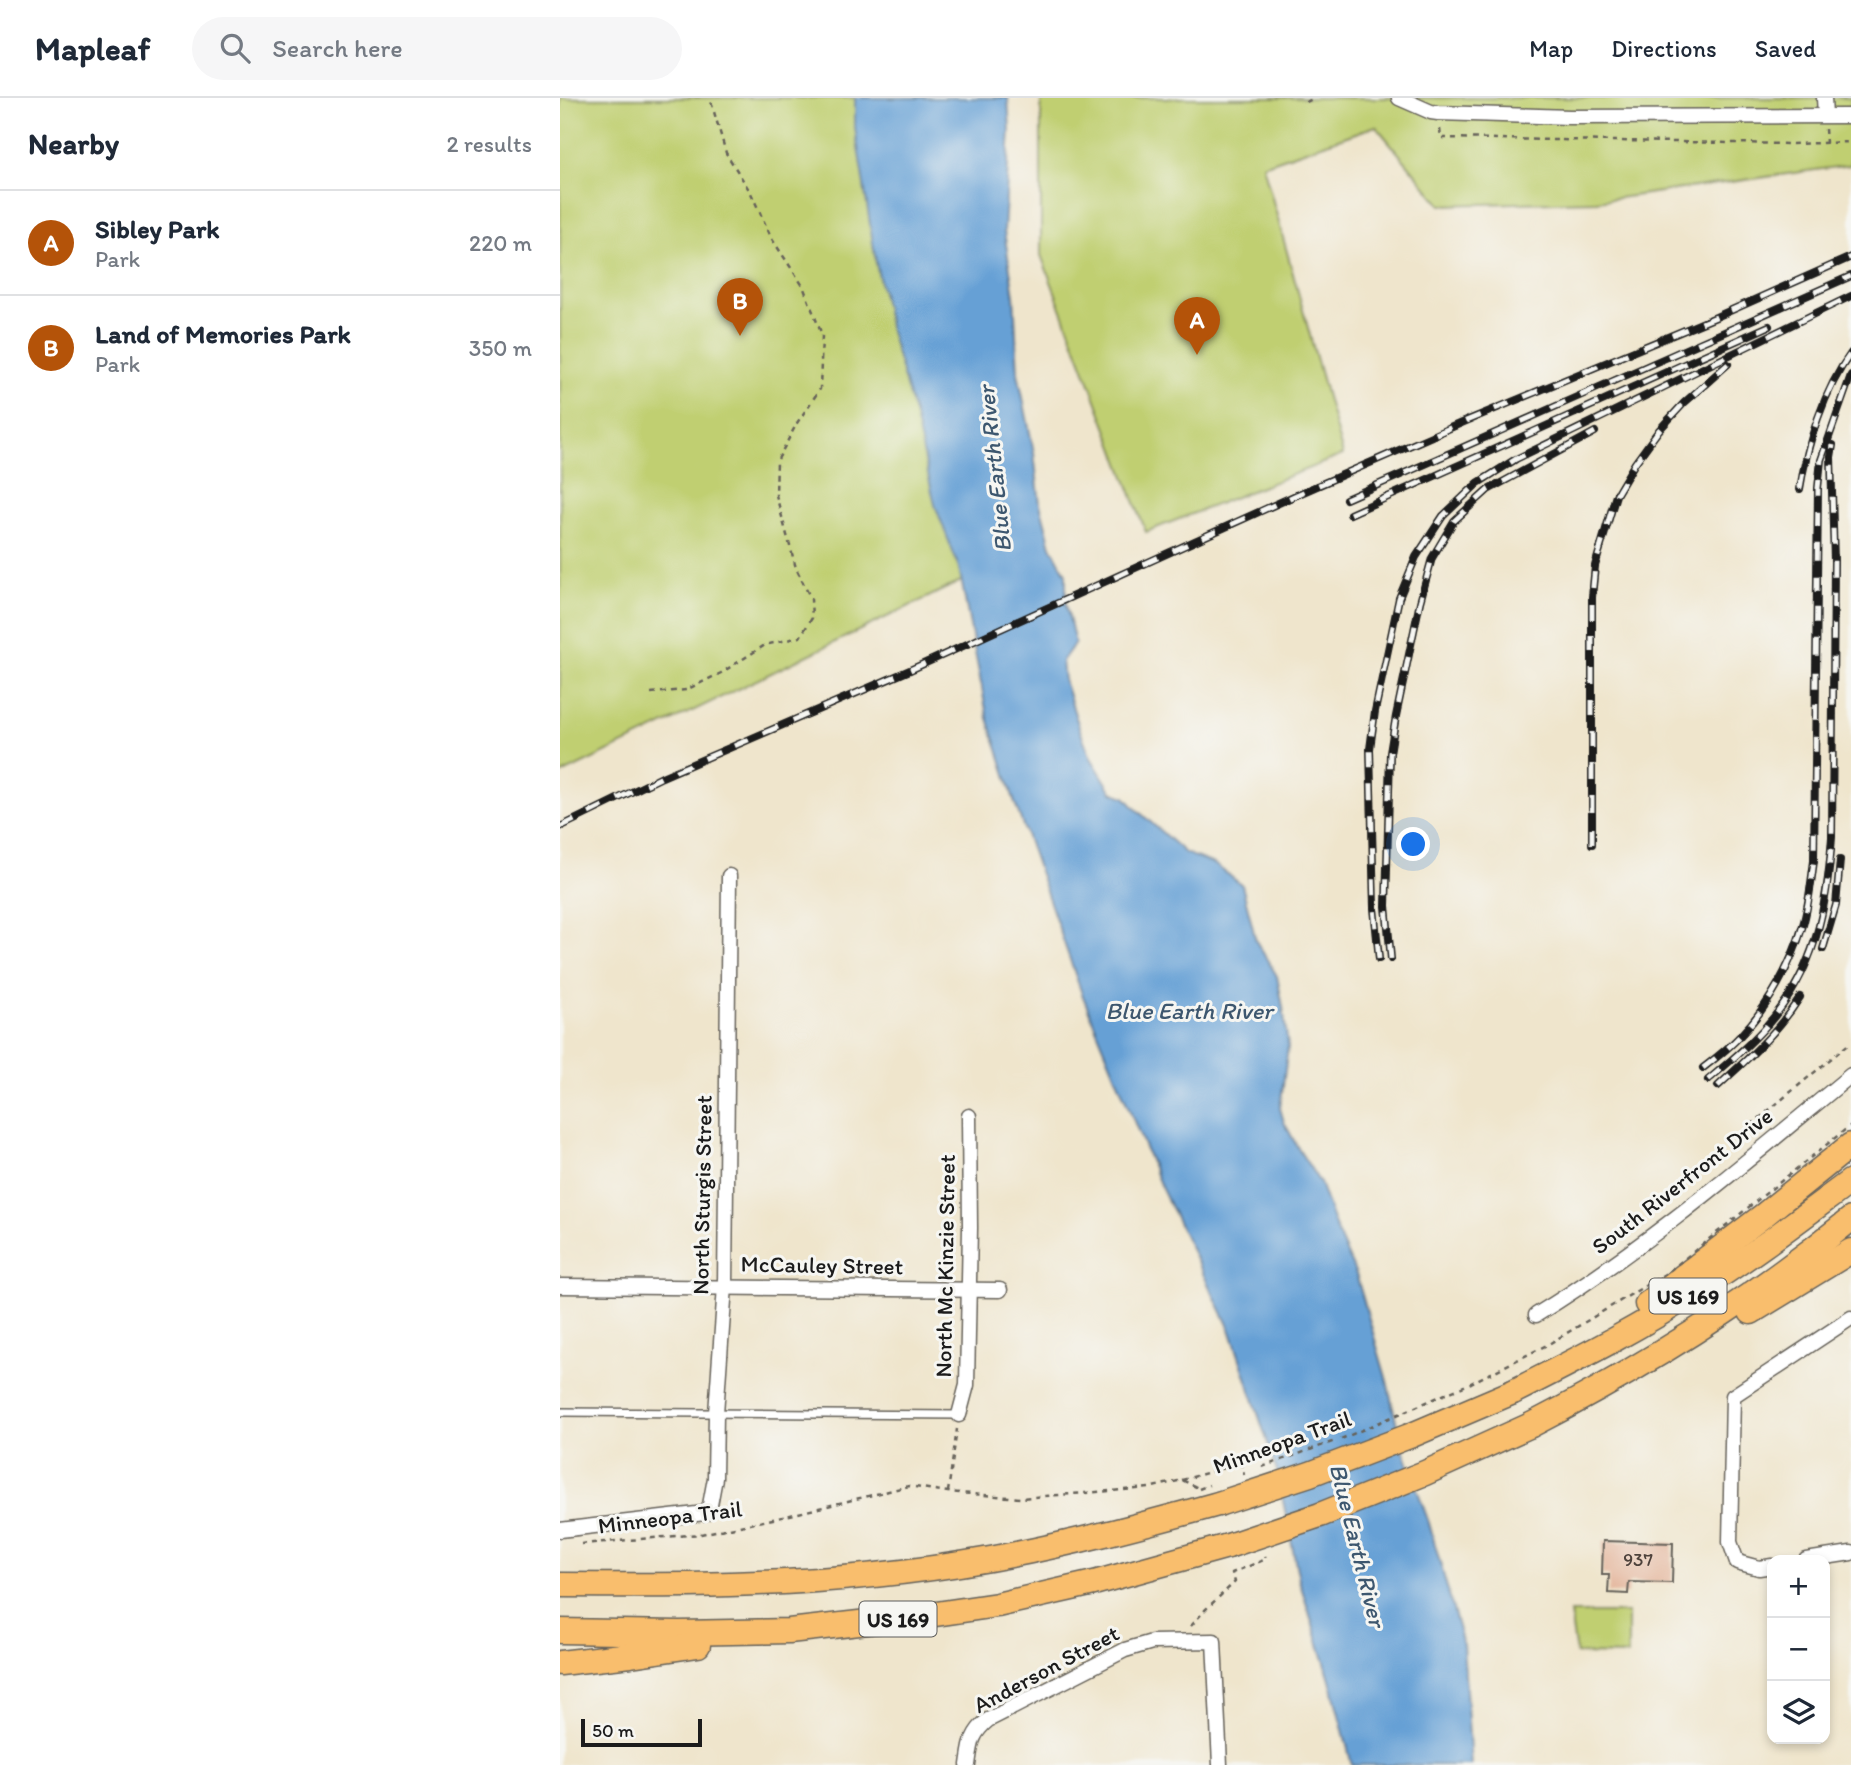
<!DOCTYPE html>
<meta charset="utf-8">
<style>
body{margin:0;font-family:Itim,sans-serif;background:#f6f6f7;color:#1f2937}
.controls{position:absolute;right:21px;bottom:21px;display:grid;overflow:hidden;border-radius:14px;box-shadow:0 4px 10px #0003}
.controls button{width:63px;height:63px;display:grid;place-items:center;padding:0;border:0;border-bottom:2px solid #e0e1e3;background:#fff;color:#1f2937;font:35px sans-serif}
.scale{position:absolute;left:21px;bottom:18px;width:121px;box-sizing:border-box;padding-left:7px;border:4px solid #1c1c1c;border-top:0;font-size:19px;line-height:24px;white-space:nowrap;color:#1c1c1c;-webkit-text-stroke:5px #f6f6f2;paint-order:stroke}
.you{position:absolute;left:854px;top:747px;width:24px;height:24px;margin:-18px;border:5px solid #fff;border-radius:50%;background:#1a73e8;box-shadow:0 0 0 10px #1a73e833}
.badge{display:grid;place-items:center;width:46px;height:46px;border-radius:50%;background:#b45309;color:#fff;font-size:23px;font-weight:700}
.pin{position:absolute;translate:-50% -58px;filter:drop-shadow(0 2px 4px #0008)}
.pin::after{content:'';position:absolute;top:37px;width:24px;height:21px;background:inherit;clip-path:polygon(0 0,100% 0,50% 100%)}
.list{margin:0;padding:0;list-style:none}
h2{display:flex;justify-content:space-between;align-items:center;height:91px;margin:0;padding:0 28px;font-size:30px}
h2 small{font-size:23px;font-weight:400;color:#747a83}
.list li{display:grid;grid-template-columns:46px 1fr auto;gap:21px;align-items:center;box-sizing:border-box;height:105px;padding:0 28px;border-top:2px solid #e0e1e3}
.list b{display:block;font-size:26px;white-space:nowrap}
.list p{margin:0;font-size:23px;white-space:nowrap;color:#747a83}
.list em{font-size:23px;font-style:normal;color:#747a83}
.icon{flex:none;width:38px;height:38px;fill:none;stroke:currentColor;stroke-width:2;stroke-linecap:round;stroke-linejoin:round}
.map{position:relative;flex:none;width:1291px;height:1667px;overflow:hidden}
header{display:flex;align-items:center;gap:42px;box-sizing:border-box;height:98px;padding:0 35px;background:#fff;border-bottom:2px solid #e0e1e3}
header strong{font-size:33px}
nav{display:flex;gap:38px;margin-inline-start:auto;font-size:24px}
.search{width:490px;height:63px;background:#f6f6f7;display:flex;align-items:center;gap:18px;box-sizing:border-box;padding:0 24px;border-radius:38px;color:#747a83;font-size:26px}
main{display:flex}
aside{flex:1;background:#fff}
.map>svg:first-child{display:block}
.green{fill:#c0cf71;stroke:#6e7646;stroke-width:2}
.water{fill:#66a0d5;stroke:#415e78;stroke-width:2}
.building{fill:#e4b69c}
.lines{fill:none;stroke-linecap:round;stroke-linejoin:round}
.service-casing{stroke:#66625a;stroke-width:10}
.minor-casing{stroke:#66625a;stroke-width:17}
.motorway-casing{stroke:#66625a;stroke-width:27}
.path{stroke:#66625a;stroke-width:2.5;stroke-dasharray:5 5;stroke-linecap:butt}
.service{stroke:#fff;stroke-width:7}
.minor{stroke:#fff;stroke-width:14}
.motorway{stroke:#f9be6d;stroke-width:24}
.rail-casing{stroke:#1c1c1c;stroke-width:8}
.rail{stroke:#f6f6f2;stroke-width:5;stroke-dasharray:16;stroke-linecap:butt}
.motorway-bridge-casing{stroke:#66625a;stroke-width:27;stroke-linecap:butt}
.path-bridge{stroke:#66625a;stroke-width:2.5;stroke-dasharray:5 5;stroke-linecap:butt}
.motorway-bridge{stroke:#f9be6d;stroke-width:24}
.labels{text-anchor:middle;dominant-baseline:central;stroke-width:6;stroke-linejoin:round;paint-order:stroke}
.number-label{font-size:19px;fill:#4e423c}
.shield{fill:#f6f6f2;stroke:#5d5d5c;stroke-width:2}
.shield-label{font-size:21px;font-weight:bold;fill:#1c1c1c}
.street-label{font-size:23px;fill:#1c1c1c;stroke:#f6f6f2}
.water-label{font-size:24px;font-style:italic;fill:#3d576f;stroke:#f6f6f2}
</style>
<header>
<strong>Mapleaf</strong>
<div class="search"><svg class="icon" aria-label="search" viewBox="0 0 24 24"><circle cx="10" cy="10" r="6"/><path d="M15 15l6 6"/></svg>Search here</div>
<nav><a>Map</a><a>Directions</a><a>Saved</a></nav>
</header>
<main>
<aside>
<h2>Nearby<small>2 results</small></h2>
<ul class="list">
<li><span class="badge">A</span><div><b>Sibley Park</b><p>Park</p></div><em>220 m</em></li>
<li><span class="badge">B</span><div><b>Land of Memories Park</b><p>Park</p></div><em>350 m</em></li>
</ul>
</aside>
<div class="map">
<svg width="1291" height="1667" viewBox="0 0 1291 1667">
<rect width="100%" height="100%" fill="#f6f6f2"/>
<filter id="ink" filterUnits="userSpaceOnUse"><feTurbulence type="fractalNoise" baseFrequency=".0143" numOctaves="2"/><feDisplacementMap in="SourceGraphic" scale="14" xChannelSelector="R" yChannelSelector="G"/><feConvolveMatrix kernelMatrix="1 2 1 2 8 2 1 2 1" color-interpolation-filters="sRGB"/></filter>
<filter id="wash" filterUnits="userSpaceOnUse"><feTurbulence type="fractalNoise" baseFrequency=".00686" numOctaves="4" result="noise"/><feDisplacementMap in="SourceGraphic" scale="28" xChannelSelector="R" yChannelSelector="G"/><feGaussianBlur stdDeviation="1.57" result="paint"/><feColorMatrix in="noise" values="0 0 0 0 0 0 0 0 0 0 0 0 0 0 0 0 0 1.4 0 .05"/><feComposite in="paint" operator="in"/></filter>
<g filter="url(#wash)">
<rect width="100%" height="100%" fill="#efe5cc"/>
<g class="green">
<polygon points="0,0 305,0 416,476 0,677"/>
<polygon points="481,0 1291,0 1291,67 1037,103 881,107 816,28 703,67 783,357 586,434 481,157"/>
<polygon points="1010,1515 1068,1515 1068,1557 1016,1556"/>
</g>
<polygon class="water" points="295,0 448,0 450,32 444,133 454,197 458,275 474,355 480,406 491,448 506,476 506,506 515,545 502,563 504,582 520,632 531,660 552,694 565,699 576,711 625,755 654,766 682,787 696,843 717,878 723,909 728,949 720,1010 724,1024 739,1052 760,1085 778,1136 796,1176 827,1283 841,1345 869,1425 903,1547 911,1667 792,1667 769,1578 739,1482 717,1373 670,1231 601,1089 522,896 454,702 427,617 399,470 375,407 355,319 330,233 316,165 305,94 295,30"/>
<g id="blocks">
<polygon class="building" points="1043,1443 1113,1445 1112,1485 1069,1484 1068,1496 1048,1495 1049,1477 1042,1477"/>
</g>
</g>
<g filter="url(#ink)">
<use href="#blocks" fill-opacity="0" stroke="#66625a" stroke-width="2"/>
<g class="lines">
<defs>
<polyline id="service" points="0,1314 399,1317"/>
<g id="minor">
<polyline points="839,0 871,14 878,15 1010,19 1291,18"/>
<polyline points="1264,0 1265,17"/>
<polyline points="0,1188 440,1192"/>
<path d="M976,1217C1089,1148 1189,1061 1291,977"/>
<polyline points="399,1317 407,1287 410,1130 409,1018"/>
<polyline points="0,1432 145,1415 150,1407 155,1380 156,1315 165,1188 169,778"/>
<polyline points="1246,1462 1291,1455"/>
<polyline points="1212,1468 1199,1470 1177,1464 1170,1444 1173,1298 1291,1220"/>
<path d="M408,1667C411,1646 411,1636 428,1622L565,1552L592,1544L654,1543L660,1667"/>
</g>
<g id="motorway">
<polyline points="1087,1206 1204,1117 1291,1047"/>
<polyline points="1191,1214 1291,1153"/>
<path d="M953,1294C1016,1262 1080,1230 1139,1191C1192,1158 1241,1120 1291,1083"/>
<path d="M971,1327C1084,1269 1193,1201 1291,1121"/>
<path d="M0,1487C57,1487 114,1488 170,1486C257,1484 345,1476 430,1461C507,1447 582,1427 658,1406"/>
<polyline points="0,1533 119,1535 229,1533 369,1517 437,1507 534,1485 668,1448"/>
<polyline points="0,1565 71,1557 138,1547"/>
</g>
</defs>
<use href="#service" class="service-casing"/>
<use href="#minor" class="minor-casing"/>
<use href="#motorway" class="motorway-casing"/>
<g class="path">
<polyline points="746,4 755,0"/>
<polyline points="880,31 881,40 1232,46 1291,44"/>
<polyline points="1265,31 1266,45"/>
<polyline points="91,595 126,592 161,575 205,547 240,539 252,520 251,501 236,470 216,397 217,363 237,325 260,291 262,237 243,188 212,141 191,95 166,55 150,0"/>
<polyline points="1191,1027 1291,944"/>
<polyline points="622,1382 681,1365 684,1377"/>
<polyline points="388,1394 397,1331"/>
<polyline points="21,1446 141,1436 218,1420 349,1388 388,1394 460,1400 589,1390 622,1382 638,1390"/>
<polyline points="631,1528 645,1512 675,1484 672,1475 706,1461 705,1458"/>
</g>
<use href="#service" class="service"/>
<use href="#minor" class="minor"/>
<use href="#motorway" class="motorway"/>
<defs>
<g id="rail">
<path d="M1240,391C1247,346 1264,292 1291,255"/>
<polyline points="786,401 1291,178"/>
<polyline points="790,416 1209,228"/>
<polyline points="0,729 102,679 350,572 734,398 906,323 1156,219 1291,159"/>
<polyline points="1032,746 1032,499 1035,468 1056,397 1075,365 1099,332 1124,305 1168,266"/>
<polyline points="1263,851 1276,807 1280,762"/>
<polyline points="819,861 814,810 810,651 815,613 839,500 856,459 883,418 918,385 956,361 1291,198"/>
<polyline points="831,861 826,808 830,655 836,618 860,504 872,460 894,423 928,392 1035,334"/>
<path d="M1143,970C1156,960 1169,950 1180,938C1209,908 1231,867 1243,827C1249,806 1251,784 1254,763L1258,390L1261,362L1291,277"/>
<path d="M1148,982C1169,964 1190,947 1207,927C1256,872 1267,809 1272,739L1274,463L1271,359L1273,347"/>
<path d="M1158,988C1189,960 1218,934 1240,899"/>
</g>
</defs>
<use href="#rail" class="rail-casing"/>
<use href="#rail" class="rail"/>
<defs>
<g id="motorway-bridge">
<polyline points="658,1406 750,1376 852,1337 953,1294"/>
<polyline points="668,1448 760,1417 865,1375 971,1327"/>
</g>
</defs>
<use href="#motorway-bridge" class="motorway-bridge-casing"/>
<g class="path-bridge">
<polyline points="781,1341 911,1285 987,1247 1108,1174 1291,1027"/>
<polyline points="702,1369 775,1343"/>
<polyline points="639,1391 649,1387"/>
</g>
<use href="#motorway-bridge" class="motorway-bridge"/>
</g>
</g>
<g class="labels">
<g class="number-label">
<text x="1078" y="1461">937</text>
</g>
<g class="shield">
<rect x="1089.5" y="1180.5" width="77" height="35" rx="5"/>
<rect x="299.5" y="1503.5" width="77" height="35" rx="5"/>
</g>
<g class="shield-label">
<text x="1128" y="1198">US 169</text>
<text x="338" y="1521">US 169</text>
</g>
<g class="street-label">
<text transform="translate(1122 1083) rotate(-38)">South Riverfront Drive</text>
<text transform="translate(142 1097) rotate(-89)">North Sturgis Street</text>
<text transform="translate(262 1167) rotate(1)">McCauley Street</text>
<text transform="translate(385 1168) rotate(-89)">North Mc Kinzie Street</text>
<text transform="translate(722 1344) rotate(-20)">Minneopa Trail</text>
<text transform="translate(110 1419) rotate(-7)">Minneopa Trail</text>
<text transform="translate(486 1571) rotate(-28)">Anderson Street</text>
</g>
<g class="water-label">
<text transform="translate(434 371) rotate(-96)">Blue Earth River</text>
<text x="629" y="912">Blue Earth River</text>
<text transform="translate(798 1447) rotate(76)">Blue Earth River</text>
</g>
</g>
</svg>
<div class="controls">
<button>+</button>
<button>−</button>
<button><svg class="icon" aria-label="layers" viewBox="0 0 24 24"><path d="M12 4l9 5-9 5-9-5zM3 14l9 5 9-5"/></svg></button>
</div>
<div class="scale">50 m</div>
<div class="you"></div>
<div class="pin badge" style="left:637px;top:257px">A</div>
<div class="pin badge" style="left:180px;top:238px">B</div>
</div>
</main>
